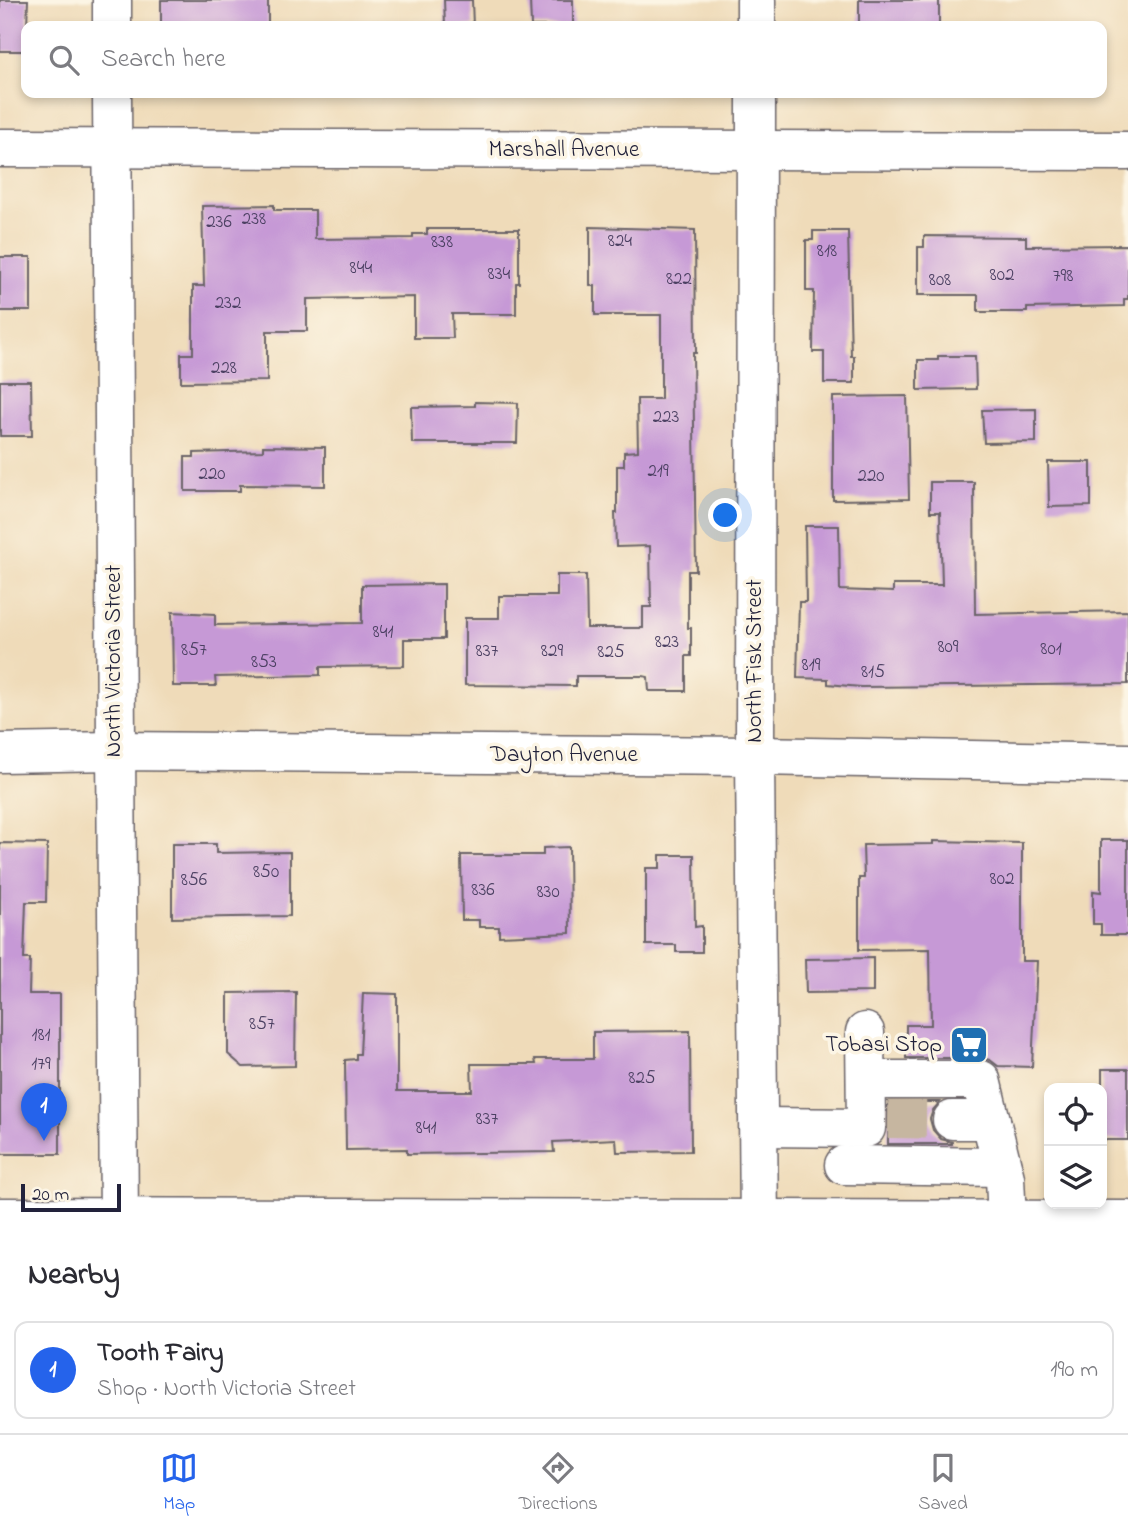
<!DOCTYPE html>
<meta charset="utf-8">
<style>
body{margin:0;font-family:"Indie Flower",sans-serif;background:#f2f2f3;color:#2b2b33}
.controls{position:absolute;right:21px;bottom:21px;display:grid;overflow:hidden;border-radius:14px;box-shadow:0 4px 10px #0003}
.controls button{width:63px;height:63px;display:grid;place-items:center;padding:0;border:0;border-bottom:2px solid #e1e1e2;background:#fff;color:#2b2b33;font:35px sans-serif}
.scale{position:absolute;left:21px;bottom:18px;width:100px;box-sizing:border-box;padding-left:7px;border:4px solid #22223b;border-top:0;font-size:19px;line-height:24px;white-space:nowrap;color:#22223b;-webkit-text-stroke:5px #fcf5e5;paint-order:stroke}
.you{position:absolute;left:726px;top:516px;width:24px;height:24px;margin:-18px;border:5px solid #fff;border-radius:50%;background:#1a73e8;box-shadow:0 0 0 10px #1a73e833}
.badge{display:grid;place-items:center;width:46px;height:46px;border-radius:50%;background:#2563eb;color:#fff;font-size:23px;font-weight:700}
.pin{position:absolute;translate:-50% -58px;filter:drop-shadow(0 2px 4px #0008)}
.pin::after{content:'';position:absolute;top:37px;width:24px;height:21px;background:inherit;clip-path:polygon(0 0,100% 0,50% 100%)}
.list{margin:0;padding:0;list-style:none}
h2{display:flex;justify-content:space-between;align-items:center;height:91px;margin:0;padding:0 28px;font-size:30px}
h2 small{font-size:23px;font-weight:400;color:#7c7c81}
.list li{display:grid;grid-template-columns:46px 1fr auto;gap:21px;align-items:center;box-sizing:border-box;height:98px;margin:0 14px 14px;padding:0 14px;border:2px solid #e1e1e2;border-radius:14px}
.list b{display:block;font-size:26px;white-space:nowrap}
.list p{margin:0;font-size:23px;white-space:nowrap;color:#7c7c81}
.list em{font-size:23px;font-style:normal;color:#7c7c81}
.icon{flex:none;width:38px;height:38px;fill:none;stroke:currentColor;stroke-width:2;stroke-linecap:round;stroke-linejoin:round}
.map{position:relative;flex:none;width:1128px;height:1230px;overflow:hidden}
.search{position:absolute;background:#fff;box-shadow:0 4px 10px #0003;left:21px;right:21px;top:21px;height:77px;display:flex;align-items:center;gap:18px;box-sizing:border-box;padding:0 24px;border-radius:14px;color:#7c7c81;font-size:26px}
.sheet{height:203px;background:#fff}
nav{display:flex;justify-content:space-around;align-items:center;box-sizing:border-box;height:98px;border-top:2px solid #e1e1e2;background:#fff;font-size:19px;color:#7c7c81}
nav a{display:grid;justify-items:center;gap:4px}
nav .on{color:#2563eb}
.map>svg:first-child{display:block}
.building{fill:#c699d6}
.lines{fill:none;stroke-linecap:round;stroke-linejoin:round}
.minor-tunnel{stroke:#c6b6a0;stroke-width:38;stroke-dasharray:38 19;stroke-linecap:butt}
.minor-casing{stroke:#6a6367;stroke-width:41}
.minor{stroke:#fff;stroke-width:38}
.labels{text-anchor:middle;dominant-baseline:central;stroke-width:7;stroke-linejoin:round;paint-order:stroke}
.number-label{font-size:19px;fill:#4b4062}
.street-label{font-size:23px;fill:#22223b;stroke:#fcf5e5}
.poi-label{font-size:23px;fill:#22223b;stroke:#fcf5e5;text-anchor:end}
</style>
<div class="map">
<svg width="1128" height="1230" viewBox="0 0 1128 1230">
<rect width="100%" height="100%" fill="#fcf5e5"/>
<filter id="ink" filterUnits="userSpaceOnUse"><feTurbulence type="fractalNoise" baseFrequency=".0143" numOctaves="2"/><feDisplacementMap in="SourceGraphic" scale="14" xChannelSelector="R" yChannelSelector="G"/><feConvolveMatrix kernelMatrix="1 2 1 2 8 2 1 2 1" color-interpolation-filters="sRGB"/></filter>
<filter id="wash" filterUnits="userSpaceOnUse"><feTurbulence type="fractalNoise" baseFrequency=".00686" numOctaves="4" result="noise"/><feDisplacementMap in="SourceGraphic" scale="28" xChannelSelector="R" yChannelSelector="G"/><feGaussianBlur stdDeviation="1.57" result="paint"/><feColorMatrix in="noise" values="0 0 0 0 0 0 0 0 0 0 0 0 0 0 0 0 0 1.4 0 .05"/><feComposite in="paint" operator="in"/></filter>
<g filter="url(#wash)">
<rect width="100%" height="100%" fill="#efdbb9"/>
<g id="blocks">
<g class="building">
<polygon points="0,0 28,0 26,51 0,51"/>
<rect x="161" y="0" width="107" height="26"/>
<polygon points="444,0 472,0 473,26 445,26"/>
<polygon points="530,0 573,0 573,26 531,26"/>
<rect x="859" y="0" width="80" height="26"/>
<polygon points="274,205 274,210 315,210 315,239 413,238 413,234 427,234 427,229 519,229 519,283 516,283 516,314 452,314 453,338 414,338 414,297 307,299 307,331 267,331 267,381 181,382 181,354 193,354 193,286 204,286 202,206"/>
<polygon points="590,227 695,230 696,353 693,353 696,571 688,571 688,628 691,628 691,656 686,656 686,691 649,691 648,677 643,676 576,676 576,686 465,685 465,618 499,618 499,596 557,596 557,575 586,575 587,628 643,628 643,607 651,607 650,546 616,547 615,513 617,513 617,466 624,466 624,452 638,451 637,399 661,399 661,315 595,315 595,286 590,286"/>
<polygon points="813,231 848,231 851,356 854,356 854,383 824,383 824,352 813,352 814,291 806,291 806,240 813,240"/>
<polygon points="924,236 1026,237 1026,246 1128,245 1128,299 1124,299 1124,306 1027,308 1027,312 978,312 978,295 918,295 918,247 924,247"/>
<rect x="0" y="257" width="31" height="54"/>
<polygon points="938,356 975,356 976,389 918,390 918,360 938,360"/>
<polygon points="0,381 31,381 32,436 0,436"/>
<polygon points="907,396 909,499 833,500 833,397"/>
<polygon points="475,402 518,403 517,443 412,443 411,407 475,406"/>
<polygon points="1036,409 1036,442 984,443 982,410"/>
<polygon points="263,446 325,447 325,486 240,485 240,491 185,491 185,457 194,457 194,453 263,451"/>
<polygon points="1048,462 1091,462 1091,506 1049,507"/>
<polygon points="930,482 974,482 975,614 1128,611 1128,684 861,687 828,684 828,679 797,678 799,602 806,602 805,526 839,526 840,590 893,592 893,585 942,585 940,512 930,512"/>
<polygon points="444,584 444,639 404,639 404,666 320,667 320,675 215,677 216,686 173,686 172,612 215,614 215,625 362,623 362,585"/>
<polygon points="1101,840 1128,840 1128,935 1101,935 1101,924 1093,924 1093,891 1101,892"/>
<polygon points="933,841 1022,843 1022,961 1037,961 1032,1067 998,1066 990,1060 981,1058 906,1058 906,1025 931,1025 930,949 859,950 859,878 864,878 863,845 933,844"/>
<polygon points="0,843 47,844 46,902 26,902 24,959 30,959 29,994 60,994 60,1154 0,1154"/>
<polygon points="172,844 216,844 216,853 290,852 290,916 172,918"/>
<polygon points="569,847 570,933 499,936 499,927 479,927 479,920 462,920 461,855 543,855 543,848"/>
<polygon points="660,855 694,855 695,927 702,926 702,952 676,952 676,945 646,945 646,868 660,868"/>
<polygon points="873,958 873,992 806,993 805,959"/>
<polygon points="296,992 295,1066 243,1067 228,1054 228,993"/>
<polygon points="363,993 397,994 397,1091 472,1091 471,1064 536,1064 535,1059 593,1059 593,1032 690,1031 691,1151 617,1152 616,1139 553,1142 554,1152 407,1154 407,1149 346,1150 345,1060 356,1059 356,1054 360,1054"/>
<rect x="1102" y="1069" width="26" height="71"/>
<polygon points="888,1102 940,1102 933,1110 930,1119 933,1130 941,1139 952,1142 952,1144 888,1144"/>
</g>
</g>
</g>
<g filter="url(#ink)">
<use href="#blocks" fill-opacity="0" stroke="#6a6367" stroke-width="2"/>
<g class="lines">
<polyline class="minor-tunnel" points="888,1119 952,1120"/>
<defs>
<g id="minor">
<polyline points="112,0 112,26"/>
<polyline points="756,0 756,26"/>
<polyline points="112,93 119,1230"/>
<polyline points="756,93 755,756 759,1230"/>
<polyline points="0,148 1128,151"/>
<polyline points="0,753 114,751 755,756 1128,763"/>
<polyline points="866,1080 981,1080 1005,1178 1007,1220"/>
<polyline points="952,1120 991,1120"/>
<polyline points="759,1127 866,1128 865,1032"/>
<polyline points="844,1165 1002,1167"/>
<polyline points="0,1217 1128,1220"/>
</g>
</defs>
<use href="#minor" class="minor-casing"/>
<use href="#minor" class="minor"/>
</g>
</g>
<defs>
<symbol id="supermarket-square" viewBox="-11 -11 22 22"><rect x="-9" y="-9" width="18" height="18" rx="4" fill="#1f6fb2" stroke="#fcf5e5"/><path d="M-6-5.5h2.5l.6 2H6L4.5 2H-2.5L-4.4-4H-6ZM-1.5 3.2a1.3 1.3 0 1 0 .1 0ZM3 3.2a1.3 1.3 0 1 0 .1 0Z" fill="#fff"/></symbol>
</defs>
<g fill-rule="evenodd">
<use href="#supermarket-square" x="947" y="1023" width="44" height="44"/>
</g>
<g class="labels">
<g class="number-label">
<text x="254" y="219">238</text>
<text x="219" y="222">236</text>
<text x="620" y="241">824</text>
<text x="442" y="242">838</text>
<text x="827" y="251">818</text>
<text x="361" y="268">844</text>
<text x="499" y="274">834</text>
<text x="1002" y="275">802</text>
<text x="1063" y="276">798</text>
<text x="679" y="279">822</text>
<text x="940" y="280">808</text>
<text x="228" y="303">232</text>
<text x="224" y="368">228</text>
<text x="666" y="417">223</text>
<text x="658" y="471">219</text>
<text x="212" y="474">220</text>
<text x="871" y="476">220</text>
<text x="383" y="632">841</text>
<text x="667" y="642">823</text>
<text x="948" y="647">809</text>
<text x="1051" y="649">801</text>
<text x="194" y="650">857</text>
<text x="487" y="651">837</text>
<text x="552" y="651">829</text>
<text x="611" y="652">825</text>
<text x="264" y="662">853</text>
<text x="811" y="665">819</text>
<text x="873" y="672">815</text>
<text x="266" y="872">850</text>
<text x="1002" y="879">802</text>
<text x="194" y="880">856</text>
<text x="483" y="890">836</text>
<text x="548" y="892">830</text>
<text x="262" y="1024">857</text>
<text x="41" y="1035">181</text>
<text x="41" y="1064">179</text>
<text x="642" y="1078">825</text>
<text x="487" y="1119">837</text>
<text x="426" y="1128">841</text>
</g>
<g class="street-label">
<text x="564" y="150">Marshall Avenue</text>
<text transform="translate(114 661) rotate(-90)">North Victoria Street</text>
<text transform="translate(755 661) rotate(-90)">North Fisk Street</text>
<text x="564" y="755">Dayton Avenue</text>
</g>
<g class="poi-label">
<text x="942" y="1045">Tobasi Stop</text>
</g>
</g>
</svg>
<div class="controls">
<button><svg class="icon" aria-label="locate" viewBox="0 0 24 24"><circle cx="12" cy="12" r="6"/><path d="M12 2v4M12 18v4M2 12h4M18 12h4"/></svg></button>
<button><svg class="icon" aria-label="layers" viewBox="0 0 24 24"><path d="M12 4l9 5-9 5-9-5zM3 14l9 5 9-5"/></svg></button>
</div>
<div class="scale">20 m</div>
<div class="you"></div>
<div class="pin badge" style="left:44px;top:1141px">1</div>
<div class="search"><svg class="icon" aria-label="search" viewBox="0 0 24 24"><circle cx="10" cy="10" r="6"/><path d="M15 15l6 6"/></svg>Search here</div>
</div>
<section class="sheet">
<h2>Nearby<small></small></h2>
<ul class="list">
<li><span class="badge">1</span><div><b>Tooth Fairy</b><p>Shop · North Victoria Street</p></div><em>190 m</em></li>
</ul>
</section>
<nav>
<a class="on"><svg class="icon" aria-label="map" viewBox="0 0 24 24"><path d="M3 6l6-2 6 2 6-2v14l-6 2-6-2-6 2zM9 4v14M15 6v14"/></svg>Map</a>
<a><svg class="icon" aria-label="directions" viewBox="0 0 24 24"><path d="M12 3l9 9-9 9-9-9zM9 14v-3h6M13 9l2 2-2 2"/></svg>Directions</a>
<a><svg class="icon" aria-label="saved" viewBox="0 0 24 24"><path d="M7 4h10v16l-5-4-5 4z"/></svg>Saved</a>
</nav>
